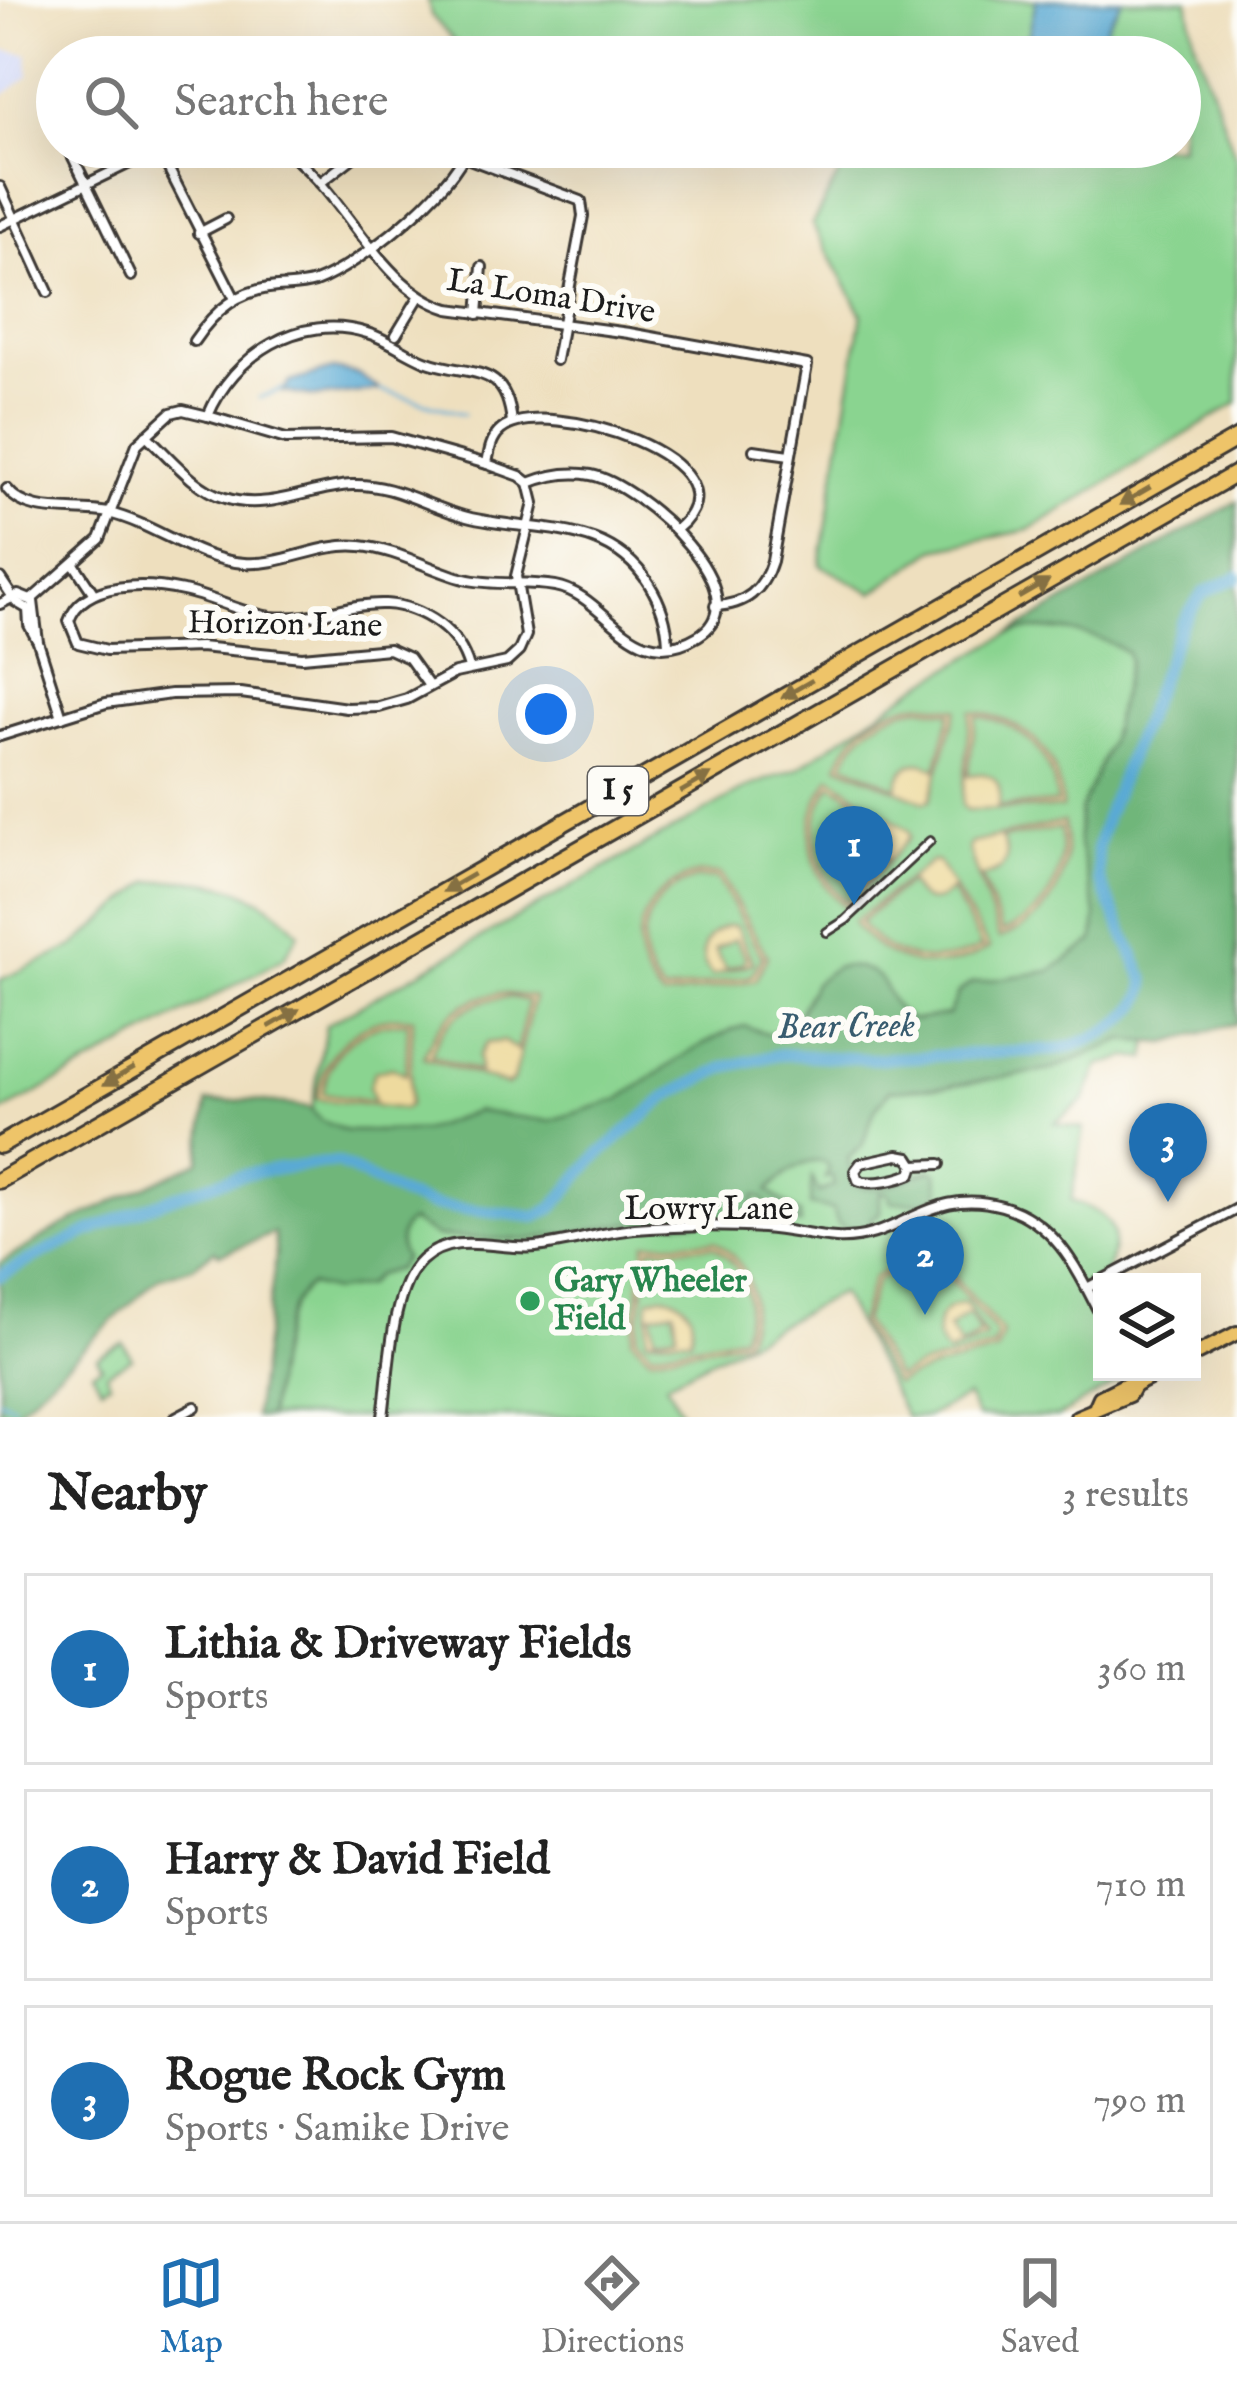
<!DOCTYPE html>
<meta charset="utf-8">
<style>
body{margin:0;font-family:"IM FELL English",serif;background:#f6f6f6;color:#222}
.controls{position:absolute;right:36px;bottom:36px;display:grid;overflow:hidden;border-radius:0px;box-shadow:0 12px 48px #0002}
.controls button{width:108px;height:108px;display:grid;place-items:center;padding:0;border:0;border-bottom:3px solid #e0e0e0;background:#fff;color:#222;font:60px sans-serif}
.you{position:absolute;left:546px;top:714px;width:42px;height:42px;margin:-30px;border:9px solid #fff;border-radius:50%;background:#1a73e8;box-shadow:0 0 0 18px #1a73e833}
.badge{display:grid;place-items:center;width:78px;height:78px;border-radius:50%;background:#1f6fb2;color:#fff;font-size:39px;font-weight:700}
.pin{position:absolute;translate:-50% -99px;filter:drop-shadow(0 3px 6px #0008)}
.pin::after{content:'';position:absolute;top:63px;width:42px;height:36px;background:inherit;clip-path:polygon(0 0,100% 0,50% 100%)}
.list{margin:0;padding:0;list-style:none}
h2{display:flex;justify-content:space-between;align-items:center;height:156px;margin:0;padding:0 48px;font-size:51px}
h2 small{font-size:39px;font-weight:400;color:#767676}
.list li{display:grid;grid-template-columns:78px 1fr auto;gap:36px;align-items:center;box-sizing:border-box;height:192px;margin:0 24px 24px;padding:0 24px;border:3px solid #e0e0e0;border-radius:0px}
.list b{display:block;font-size:45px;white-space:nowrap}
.list p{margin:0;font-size:39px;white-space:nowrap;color:#767676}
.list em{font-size:39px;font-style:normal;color:#767676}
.icon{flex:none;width:66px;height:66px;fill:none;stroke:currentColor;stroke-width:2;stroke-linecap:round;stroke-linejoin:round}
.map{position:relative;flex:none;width:1237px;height:1417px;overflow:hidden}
.search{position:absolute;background:#fff;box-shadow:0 12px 48px #0002;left:36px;right:36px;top:36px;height:132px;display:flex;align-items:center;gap:30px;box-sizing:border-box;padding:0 42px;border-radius:66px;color:#767676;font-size:45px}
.sheet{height:804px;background:#fff}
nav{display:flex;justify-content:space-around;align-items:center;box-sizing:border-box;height:168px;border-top:3px solid #e0e0e0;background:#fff;font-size:33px;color:#767676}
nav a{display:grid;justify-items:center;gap:6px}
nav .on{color:#1f6fb2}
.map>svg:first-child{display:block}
.built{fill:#d2d9f9}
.green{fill:#8ad490;stroke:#537856;stroke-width:3}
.forest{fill:#6fb67a;stroke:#46694b;stroke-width:3}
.sand{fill:#eeda9e;stroke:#857b5d;stroke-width:3;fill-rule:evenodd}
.water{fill:#5aaad4;stroke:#3b6378;stroke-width:3}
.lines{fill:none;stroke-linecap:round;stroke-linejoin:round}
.stream{stroke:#5aaad4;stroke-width:3}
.river{stroke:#5aaad4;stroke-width:12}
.pedestrian-casing{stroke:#3c3934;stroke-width:12}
.minor-casing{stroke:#3c3934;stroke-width:14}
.primary-casing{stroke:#3c3934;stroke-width:18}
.motorway-casing{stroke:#3c3934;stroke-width:21}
.pedestrian{stroke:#fff;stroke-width:6}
.minor{stroke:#fff;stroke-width:8}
.primary{stroke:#eec469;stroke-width:12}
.motorway{stroke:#eec469;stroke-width:15}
.oneway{fill:#857042}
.leisure-dot{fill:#2e9e5b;stroke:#fdfcf7;stroke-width:4.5}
.labels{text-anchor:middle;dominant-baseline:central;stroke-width:12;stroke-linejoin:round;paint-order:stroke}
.shield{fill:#fdfcf7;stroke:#605f5e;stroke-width:3}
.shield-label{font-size:30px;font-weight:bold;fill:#1c1c1c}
.street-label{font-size:33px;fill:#1c1c1c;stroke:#fdfcf7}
.leisure-label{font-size:33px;font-weight:bold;fill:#27864d;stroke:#fdfcf7;text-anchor:start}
.water-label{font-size:36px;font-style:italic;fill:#385c6f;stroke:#fdfcf7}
</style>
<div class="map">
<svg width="1237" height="1417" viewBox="0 0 1237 1417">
<rect width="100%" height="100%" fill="#fdfcf7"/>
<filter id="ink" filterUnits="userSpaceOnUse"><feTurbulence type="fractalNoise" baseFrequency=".00833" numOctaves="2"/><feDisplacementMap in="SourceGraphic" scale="24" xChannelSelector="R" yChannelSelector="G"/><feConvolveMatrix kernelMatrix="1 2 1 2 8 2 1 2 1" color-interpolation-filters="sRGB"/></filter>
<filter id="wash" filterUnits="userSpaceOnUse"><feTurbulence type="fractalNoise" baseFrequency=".004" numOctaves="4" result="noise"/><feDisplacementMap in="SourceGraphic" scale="48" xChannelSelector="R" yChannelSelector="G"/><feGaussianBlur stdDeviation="2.7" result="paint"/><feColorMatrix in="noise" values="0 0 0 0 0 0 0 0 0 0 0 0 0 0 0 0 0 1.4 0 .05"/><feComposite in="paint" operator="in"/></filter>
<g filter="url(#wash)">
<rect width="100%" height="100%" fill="#eedfbe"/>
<polygon class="built" points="0,50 28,54 29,76 0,98"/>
<g class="green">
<polygon points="428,0 1188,0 1194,39 1237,161 1237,403 1029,530 935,549 873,593 820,565 862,314 812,224 854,147 1180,147 1180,57 901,57 895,49 808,57 468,57 431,15"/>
<path d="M1233,505L1146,1059L1128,1057L1099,1066L1084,1101L1054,1123L1084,1129L1071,1201C1130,1219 1116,1247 1098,1294L1102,1301V1372H1135L1057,1417H977L967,1396L926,1417H906L840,1293L666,1383L683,1417H260L326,1025L750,786L797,769L915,688Z"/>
<path d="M180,880C229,882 266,894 299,933L284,958L0,1113V980L73,947L149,882Z"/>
<polygon points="123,1343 132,1358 106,1373 110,1382 101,1387 92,1371 102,1366 97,1357"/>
</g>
<path class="forest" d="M1237,501V1023L1166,1043L1124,1040L1051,1070L947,1086L890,1090L875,1109L862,1146L848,1158L854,1185C883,1195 906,1175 933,1170L937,1173L940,1190C927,1209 909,1200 890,1202L889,1194L880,1192V1213L871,1219L869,1227L852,1233L838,1224L833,1210L810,1205L812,1178L819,1192L834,1186L832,1176L825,1178L829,1169L826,1163C805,1156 781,1177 768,1191L800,1214V1224L776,1220L763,1199L755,1196L752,1212L709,1214L696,1222H638L526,1240L437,1237L411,1221C398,1228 397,1246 404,1258L397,1269L376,1275L366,1286L333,1291L310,1285C279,1303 275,1381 268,1417H254L276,1255L274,1233C256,1240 238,1249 219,1254L215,1250L193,1267L158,1278L10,1417H0V1263L60,1227L199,1161L207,1102L248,1100L308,1107L322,1121L346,1131H422L476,1111L549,1121L620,1099L691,1051L731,1030L744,1026L769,1034L793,1026L814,983L835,967C902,962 874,1005 914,1020L948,1015L958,993L971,983L1050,971L1094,941L1096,913L1078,841L1080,811L1109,743L1129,661L1127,653C1098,632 1044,624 1009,634Z"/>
<g class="sand">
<path d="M923,703L957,709L930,800L925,802L838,765C853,728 882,706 923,703ZM921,707L951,712L936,769C915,756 901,764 897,788L844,763C858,730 885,711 921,707Z"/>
<path d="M971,711C1025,719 1060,752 1062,808L967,810L962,805ZM976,716C1023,723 1054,756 1057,803L998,807C1004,784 994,768 968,776Z"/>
<path d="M831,777L909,831L910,837L847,908C806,875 799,820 831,777ZM832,784L882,816C865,831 864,848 887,858L847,902C812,871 805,822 832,784Z"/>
<path d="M1063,822C1075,874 1051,921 999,938L968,848L971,843ZM1060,828C1068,874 1047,915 1002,932L981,877C1003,873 1014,861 1001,839Z"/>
<path d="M932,861L938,862L989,948C942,977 886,967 853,922ZM909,882C920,904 934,908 951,890L982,947C939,969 889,963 860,922Z"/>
<path d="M700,873L720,874L767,956L756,980L663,998C618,953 639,887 700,873ZM698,878H717L762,957L752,976L664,993C625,952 644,891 698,878Z"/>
<path d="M726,926H736L753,963L712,976C696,956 702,935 726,926ZM735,939L746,958L743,963L726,969L715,949Z"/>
<path d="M499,993L534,997L513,1081L507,1085L424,1058C436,1021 461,999 499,993ZM511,997L528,1001L517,1050L503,1041L486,1043L478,1056L479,1072L431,1056C442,1018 473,998 511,997Z"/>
<path d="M395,1017L413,1018L409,1105L404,1109L317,1099C323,1054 350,1024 395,1017ZM408,1022L406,1074L392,1067L374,1072L369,1087L374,1102L323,1094C328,1049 363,1021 408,1022Z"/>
<path d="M714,1241C751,1264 761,1301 744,1340L650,1357L632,1339L646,1243ZM713,1246C746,1267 755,1300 741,1336L652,1352L637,1337L650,1248Z"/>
<path d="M937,1248L950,1272L1003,1333L997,1351C963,1362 927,1367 895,1384L859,1323L873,1277ZM935,1254L947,1275L997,1334L994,1347L918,1367L897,1378L863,1321L877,1280Z"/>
<path d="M661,1295C686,1297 697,1315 690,1338L647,1339L649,1299ZM674,1310L677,1333L655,1336L652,1314Z"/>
<path d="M965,1303L986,1338L948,1354C928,1333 936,1307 965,1303ZM966,1315L971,1316L980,1334L961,1347L948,1328Z"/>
</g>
<g class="water">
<polygon points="1036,0 1122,0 1107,25 1097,57 1024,57"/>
<polygon points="333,369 358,374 380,390 315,397 283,392 290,382"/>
</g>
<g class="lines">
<g class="stream">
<polyline points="380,390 464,414"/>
<polyline points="259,398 283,389"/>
<polyline points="0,1400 13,1405"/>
</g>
<path class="river" d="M0,1276C63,1241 165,1196 234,1177C264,1169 297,1167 327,1163H338L403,1196L435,1206L536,1217L553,1208L593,1160L668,1096L726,1067L780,1054L872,1059L1055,1050C1088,1044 1148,1018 1145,980L1099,879L1097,849L1106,816L1181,624L1203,593L1237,577"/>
</g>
</g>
<g filter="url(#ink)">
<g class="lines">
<defs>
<polyline id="pedestrian" points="827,932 846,920 930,841"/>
<g id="minor">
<polyline points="53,114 57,123"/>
<polyline points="68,147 131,276"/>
<path d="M280,147C344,188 376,287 449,309L629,333L807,365L772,561C763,590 746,605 715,606"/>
<polyline points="158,148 235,299"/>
<polyline points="464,157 581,201 583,216 556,360"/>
<polyline points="320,183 356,155"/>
<polyline points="0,187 48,292"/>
<polyline points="0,226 163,147"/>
<polyline points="199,233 226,219"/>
<polyline points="478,314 482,267"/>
<polyline points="396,335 419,297"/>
<path d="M194,341C215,310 239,290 277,287C290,286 303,286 315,282C361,264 450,193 468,147"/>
<path d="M146,435C169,456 194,489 225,498C267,512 310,487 352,485C394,483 427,507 467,517C533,534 608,518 649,584C661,603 667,621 668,644"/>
<polyline points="754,450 790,455"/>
<path d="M487,464L391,437L286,439L208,416C233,355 300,312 367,333C388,339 405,353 425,361C469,378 506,360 512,423"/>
<path d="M7,489C29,518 76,506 109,513C157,525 194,559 244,563C284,566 321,542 360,546C396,549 430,570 464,579C494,586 525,581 555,586C608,595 631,676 698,636C764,596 640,484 591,475C569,471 549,475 529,483"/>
<polyline points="74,564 94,594"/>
<polyline points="0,578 16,602 28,609 29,625 37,640"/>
<polyline points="32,599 100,539 137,444 171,413 183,410 208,416"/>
<polyline points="0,604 18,595 33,601 38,642 62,717"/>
<path d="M429,686L409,658L389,649L302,657L200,647L107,650L78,643L69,621C83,580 148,583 183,591C213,597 240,613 271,617C335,623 378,580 439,624C455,636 464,650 469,668"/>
<path d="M0,736L106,703L171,694L241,693L347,708L379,707L407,699L455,673L507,662L519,651L526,635L516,576L534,503L529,483L520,476L487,464C489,452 491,438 501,430C545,393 757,462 678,528"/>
<path d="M914,1165L909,1157L898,1155L861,1163L855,1171L858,1180C871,1186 897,1180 911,1174L914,1165L940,1164"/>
<polyline points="1087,1288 1237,1209"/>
<polyline points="176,1417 195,1407"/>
<path d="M383,1417C389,1375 390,1289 422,1260C455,1230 498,1251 536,1247C570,1243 602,1232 635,1229C677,1226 722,1225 763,1228C788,1230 812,1236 836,1238C900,1242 929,1185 1002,1206C1057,1222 1078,1271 1102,1318"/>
</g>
<g id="primary">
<polyline points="1192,1356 1237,1333"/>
<polyline points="1096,1406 1100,1397 1126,1384 1134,1386"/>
<polyline points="1077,1417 1129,1395 1134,1386 1161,1372"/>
</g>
<g id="motorway">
<polyline points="0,1145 1237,438"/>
<polyline points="0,1180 1237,473"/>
</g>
</defs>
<use href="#pedestrian" class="pedestrian-casing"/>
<use href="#minor" class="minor-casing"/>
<use href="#primary" class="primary-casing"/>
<use href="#motorway" class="motorway-casing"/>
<use href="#pedestrian" class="pedestrian"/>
<use href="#minor" class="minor"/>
<use href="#primary" class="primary"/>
<use href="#motorway" class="motorway"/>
</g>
<defs><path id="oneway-solid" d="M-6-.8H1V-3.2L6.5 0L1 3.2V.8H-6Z" transform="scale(3)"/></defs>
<g class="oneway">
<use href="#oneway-solid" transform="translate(1135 496) rotate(150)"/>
<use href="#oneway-solid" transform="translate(1034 589) rotate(-30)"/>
<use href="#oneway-solid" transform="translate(797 689) rotate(150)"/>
<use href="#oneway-solid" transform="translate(696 783) rotate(-30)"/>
<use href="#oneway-solid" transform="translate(458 883) rotate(150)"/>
<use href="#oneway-solid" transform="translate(284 1018) rotate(-30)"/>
<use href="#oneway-solid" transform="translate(119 1076) rotate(150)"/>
</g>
</g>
<circle class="leisure-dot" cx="530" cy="1301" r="12"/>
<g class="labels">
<rect class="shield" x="588" y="767" width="60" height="48" rx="9"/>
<g class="shield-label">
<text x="618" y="791">I 5</text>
</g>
<g class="street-label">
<text transform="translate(551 297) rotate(9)">La Loma Drive</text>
<text transform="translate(285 625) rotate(1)">Horizon Lane</text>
<text x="709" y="1210">Lowry Lane</text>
</g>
<g class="leisure-label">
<text x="554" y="1282">Gary Wheeler<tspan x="554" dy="38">Field</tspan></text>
</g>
<g class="water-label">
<text transform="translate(846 1027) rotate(-1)">Bear Creek</text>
</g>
</g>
</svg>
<div class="controls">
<button><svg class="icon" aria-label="layers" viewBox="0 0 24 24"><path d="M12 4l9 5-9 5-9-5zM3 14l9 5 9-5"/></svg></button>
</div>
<div class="you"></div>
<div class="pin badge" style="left:854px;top:905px">1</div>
<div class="pin badge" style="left:925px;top:1315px">2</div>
<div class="pin badge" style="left:1168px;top:1202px">3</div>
<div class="search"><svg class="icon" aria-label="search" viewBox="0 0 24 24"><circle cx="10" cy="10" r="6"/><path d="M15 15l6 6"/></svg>Search here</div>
</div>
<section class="sheet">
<h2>Nearby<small>3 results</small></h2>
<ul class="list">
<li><span class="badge">1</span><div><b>Lithia &amp; Driveway Fields</b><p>Sports</p></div><em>360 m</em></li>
<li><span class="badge">2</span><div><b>Harry &amp; David Field</b><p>Sports</p></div><em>710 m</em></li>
<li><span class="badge">3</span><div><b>Rogue Rock Gym</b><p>Sports · Samike Drive</p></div><em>790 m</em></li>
</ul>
</section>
<nav>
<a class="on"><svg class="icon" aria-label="map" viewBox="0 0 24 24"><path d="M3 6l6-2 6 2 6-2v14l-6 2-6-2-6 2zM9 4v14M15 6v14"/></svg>Map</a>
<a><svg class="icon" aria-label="directions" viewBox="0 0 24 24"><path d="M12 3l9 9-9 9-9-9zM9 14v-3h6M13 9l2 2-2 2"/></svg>Directions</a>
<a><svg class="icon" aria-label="saved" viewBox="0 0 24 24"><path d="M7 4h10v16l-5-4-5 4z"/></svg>Saved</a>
</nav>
